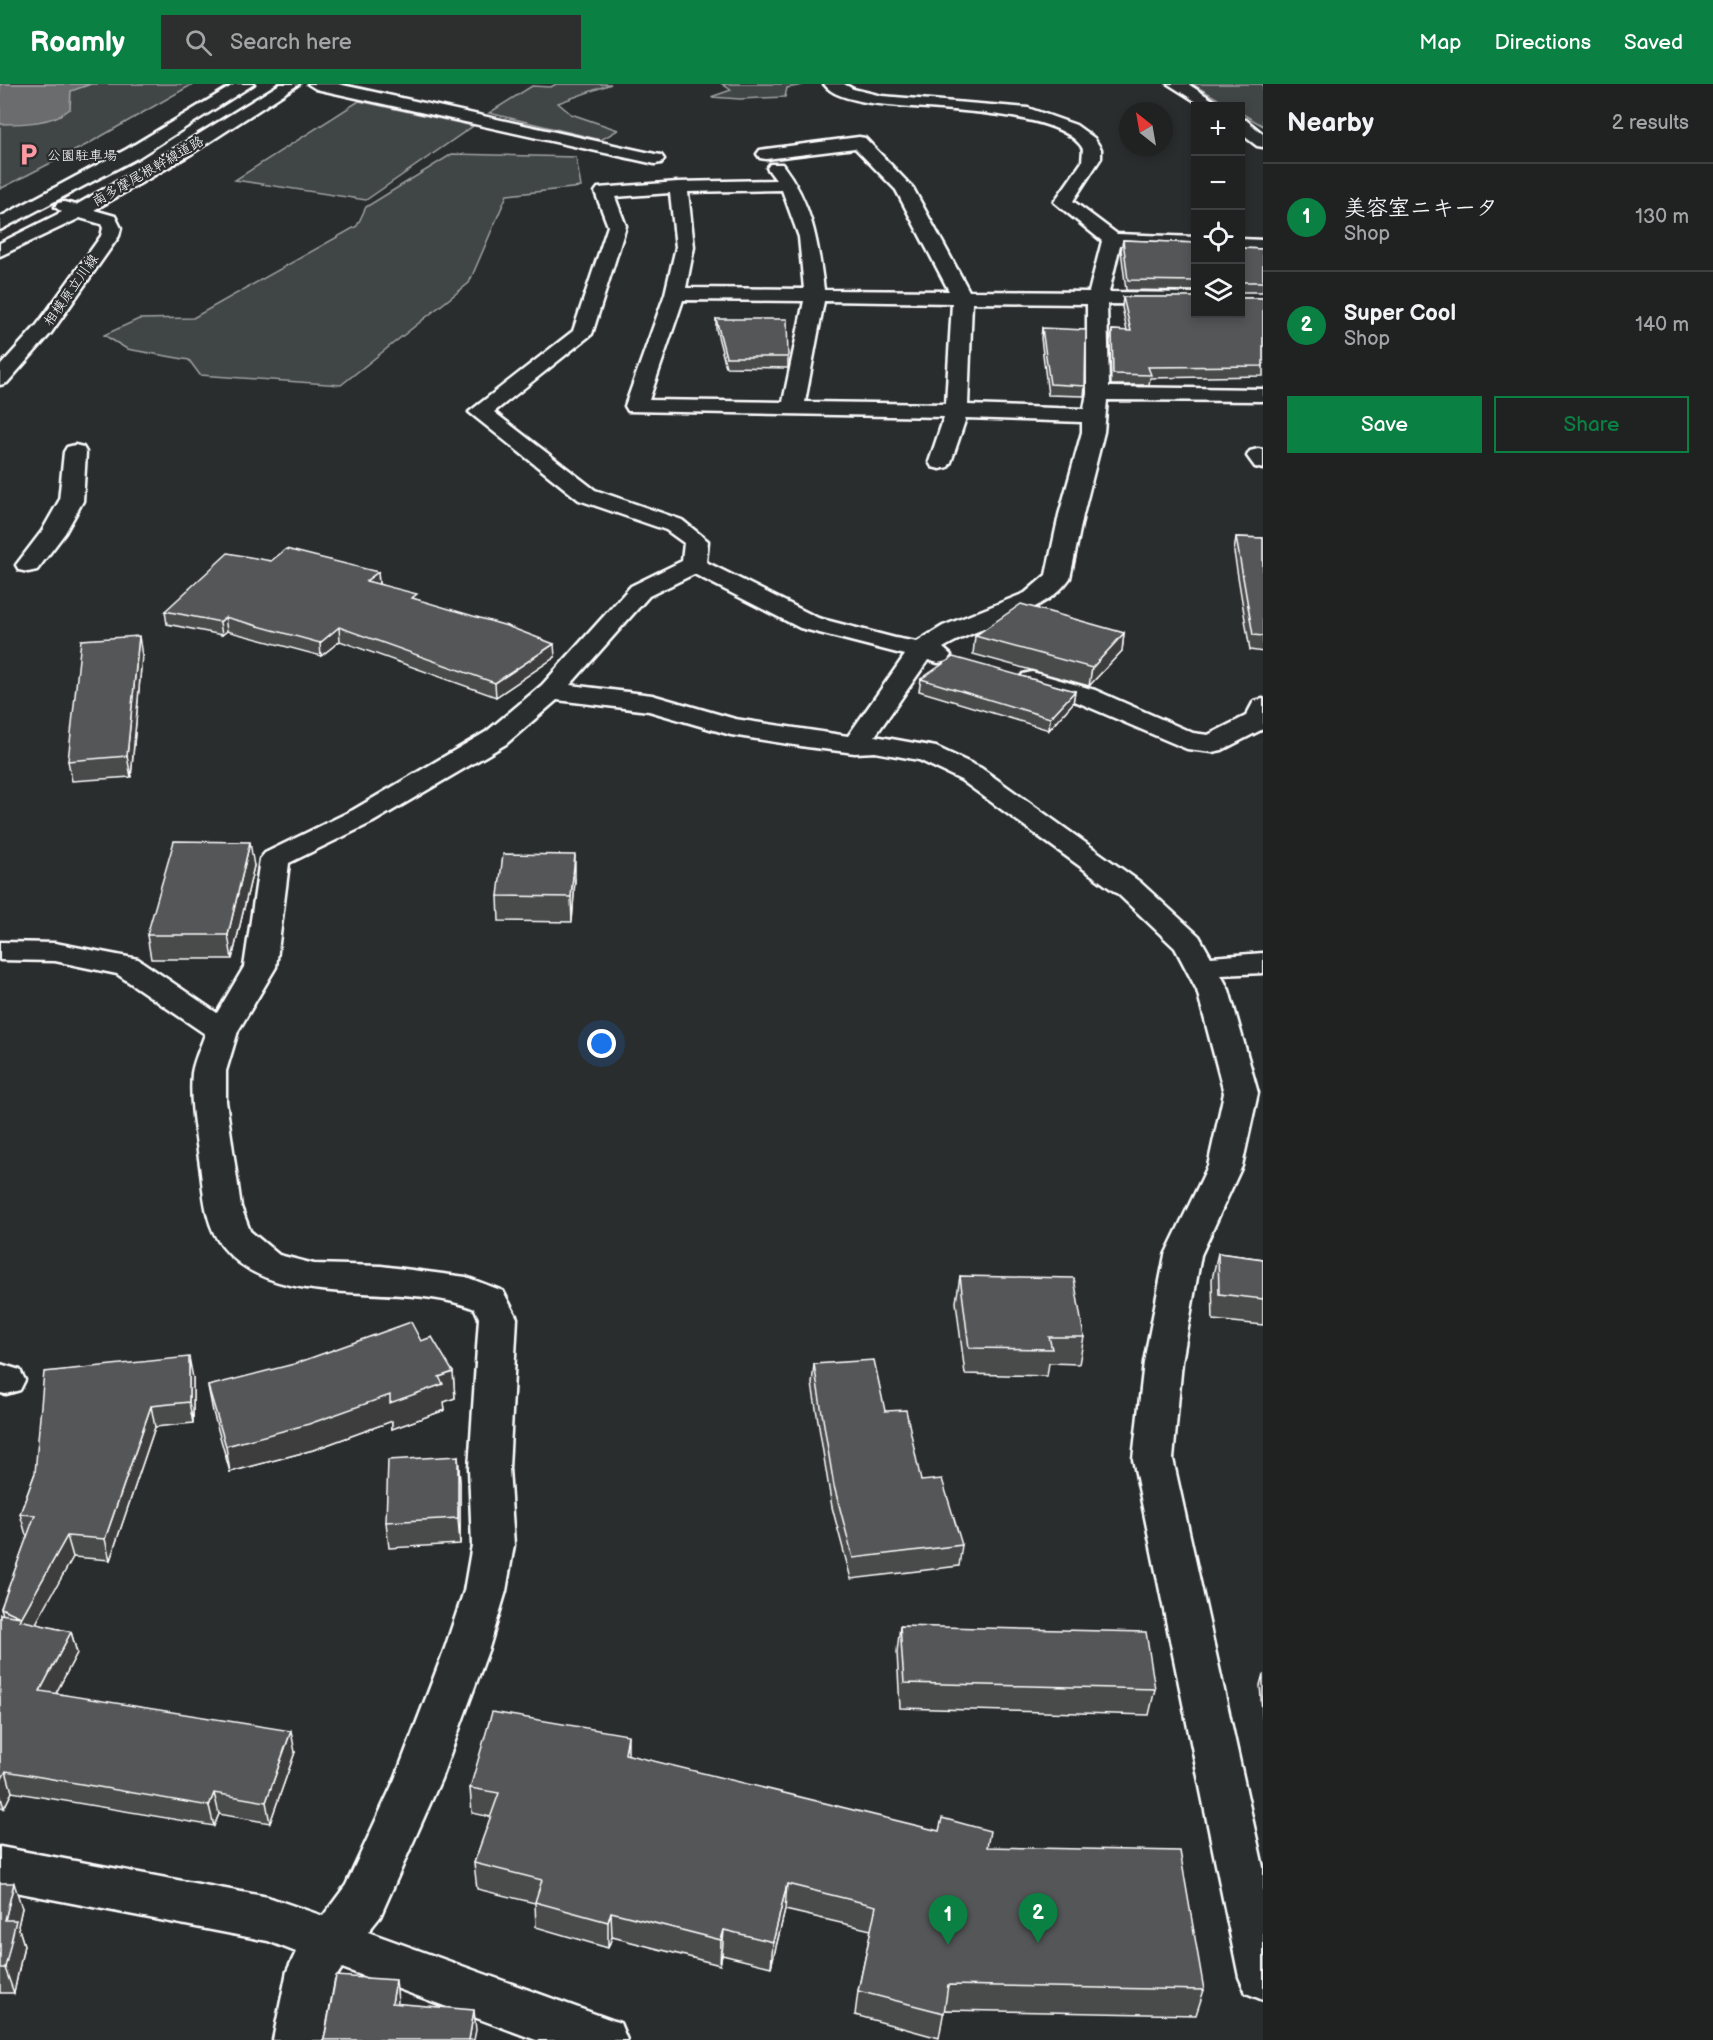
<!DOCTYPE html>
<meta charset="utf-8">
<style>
body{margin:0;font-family:"Balsamiq Sans","Klee One",sans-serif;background:#2d2f2f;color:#f1f3f6}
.controls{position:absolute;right:18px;top:18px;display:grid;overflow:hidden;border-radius:0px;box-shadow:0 3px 9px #0003}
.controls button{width:54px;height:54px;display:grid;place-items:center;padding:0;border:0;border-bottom:2px solid #3d3f40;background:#202222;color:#f1f3f6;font:30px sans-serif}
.compass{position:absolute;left:1119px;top:18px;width:54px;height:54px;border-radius:50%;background:#202222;box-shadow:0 3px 9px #0003;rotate:329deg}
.you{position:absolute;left:602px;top:960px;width:21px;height:21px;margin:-15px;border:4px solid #fff;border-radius:50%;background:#1a73e8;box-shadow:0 0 0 9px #1a73e833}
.badge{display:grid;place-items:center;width:39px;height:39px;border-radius:50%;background:#0b8043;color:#fff;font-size:20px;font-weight:700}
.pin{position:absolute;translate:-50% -50px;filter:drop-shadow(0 2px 3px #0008)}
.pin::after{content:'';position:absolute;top:32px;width:21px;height:18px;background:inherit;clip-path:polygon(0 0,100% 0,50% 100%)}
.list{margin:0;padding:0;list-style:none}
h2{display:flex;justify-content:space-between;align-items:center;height:78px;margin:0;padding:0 24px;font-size:26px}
h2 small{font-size:20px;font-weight:400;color:#a2a4a5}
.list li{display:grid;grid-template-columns:39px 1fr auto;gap:18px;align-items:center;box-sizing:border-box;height:108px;padding:0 24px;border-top:2px solid #3d3f40}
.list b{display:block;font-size:22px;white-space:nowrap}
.list p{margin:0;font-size:20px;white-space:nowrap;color:#a2a4a5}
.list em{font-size:20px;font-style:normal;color:#a2a4a5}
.actions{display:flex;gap:12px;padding:18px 24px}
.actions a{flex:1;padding:14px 0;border:2px solid #0b8043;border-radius:0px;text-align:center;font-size:21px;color:#0b8043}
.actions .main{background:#0b8043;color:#fff}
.icon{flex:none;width:33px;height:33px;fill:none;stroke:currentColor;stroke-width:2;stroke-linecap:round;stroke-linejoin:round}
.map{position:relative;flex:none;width:1263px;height:1956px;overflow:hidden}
header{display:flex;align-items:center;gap:36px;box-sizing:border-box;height:84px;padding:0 30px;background:#0b8043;color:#fff}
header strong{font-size:28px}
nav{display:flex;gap:33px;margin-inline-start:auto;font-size:21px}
.search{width:420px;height:54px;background:#2d2f2f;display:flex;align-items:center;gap:15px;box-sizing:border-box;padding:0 21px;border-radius:0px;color:#a2a4a5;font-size:22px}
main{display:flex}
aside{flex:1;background:#202222}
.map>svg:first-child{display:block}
.green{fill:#414445;stroke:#a0a2a2;stroke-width:1.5}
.water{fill:#6a6c6d;stroke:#a6a7a7;stroke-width:1.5}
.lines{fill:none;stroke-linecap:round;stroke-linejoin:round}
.minor-casing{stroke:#fff;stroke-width:5}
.secondary-casing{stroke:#fff;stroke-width:5}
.minor{fill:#2a2d2e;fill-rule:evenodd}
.secondary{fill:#2a2d2e;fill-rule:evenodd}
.wall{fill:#494b4c;stroke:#fff;stroke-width:1.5}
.shaded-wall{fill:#3c3d3e;stroke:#fff;stroke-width:1.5}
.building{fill:#555758;stroke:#fff;stroke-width:1.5}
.labels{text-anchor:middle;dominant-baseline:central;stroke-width:4.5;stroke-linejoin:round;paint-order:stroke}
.far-poi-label{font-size:14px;fill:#fff;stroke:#2a2d2e;text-anchor:start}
.far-street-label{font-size:14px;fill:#fff;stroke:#2a2d2e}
</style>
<header>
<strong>Roamly</strong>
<div class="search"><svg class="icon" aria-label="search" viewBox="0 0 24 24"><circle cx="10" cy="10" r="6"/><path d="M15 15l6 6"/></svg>Search here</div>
<nav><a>Map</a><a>Directions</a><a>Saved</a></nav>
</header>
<main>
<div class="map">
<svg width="1263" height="1956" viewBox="0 0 1263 1956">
<rect width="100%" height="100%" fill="#2a2d2e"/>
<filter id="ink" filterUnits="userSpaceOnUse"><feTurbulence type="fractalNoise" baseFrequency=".0167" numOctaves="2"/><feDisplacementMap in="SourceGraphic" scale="12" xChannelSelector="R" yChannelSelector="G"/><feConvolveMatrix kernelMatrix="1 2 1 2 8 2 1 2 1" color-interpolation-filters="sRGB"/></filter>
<g filter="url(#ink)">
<g class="green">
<polygon points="0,0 193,0 86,61 0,105"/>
<polygon points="556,0 611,0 558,19 571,30 618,46 601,56 489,29 532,2 551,3"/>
<polygon points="722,0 802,0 803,1 787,4 785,13 740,15 711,13 731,6"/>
<polygon points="1192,0 1263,0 1263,42 1241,29 1240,22 1230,22"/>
<polygon points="359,17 473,42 366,116 235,96"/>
<polygon points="452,70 576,73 581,103 507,111 469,199 341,301 200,291 189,276 127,265 104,251 139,235 193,234 357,142 366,123"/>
</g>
<path class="water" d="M0,0H91L71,7L70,25C52,40 23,40 0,40Z"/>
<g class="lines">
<defs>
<g id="minor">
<polygon points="308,0 338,0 655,70 661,71 664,75 661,79 655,80 316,5"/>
<path d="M824,0H844L853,5L882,12L1028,24L1076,41L1094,54L1101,65V74L1073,117L1117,150L1196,153V165L1120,161L1109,208L1196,209V221L1107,220L1109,303L1263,305V317L1107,316L1104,348L1083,431L1070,494C1045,531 981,540 943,564L951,571L947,577L938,579L928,576L875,652L936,663L981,684L1140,798L1199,852L1211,873L1263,869V889L1221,891L1229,906L1258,1009L1242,1082L1201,1171L1182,1278L1173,1375L1263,1783V1916L1246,1909L1239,1893L1133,1375L1144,1278L1165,1171L1208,1082L1224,1009L1197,906L1175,864L1118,810L961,696L919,676L875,668L855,669L807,663L731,651L649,627L557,616L506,660L373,738L289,779L276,883L238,947L226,987V1017L241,1123L250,1147L279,1171L314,1180L381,1182L466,1193L503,1207L517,1234L509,1384L514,1461L506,1507L489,1564L441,1695L380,1833L368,1848L620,1939L627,1956H536L342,1884L334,1896L323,1956H273L287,1887L296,1868L268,1857L0,1805V1763L268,1813L323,1832L346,1801L395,1695L445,1564L464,1507L472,1461L469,1384L479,1234L475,1225C401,1194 276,1231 222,1162C206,1142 204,1113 201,1089C197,1056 189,1022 192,989C194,976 201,962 205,950L117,890L55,877L0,876V858L55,859L138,875L217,929L244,883L260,775L265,769L353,726L486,648L542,601L631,502L682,477L684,459L666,446L579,416L469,328L573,247L608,142L595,108L598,104L678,98L776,96L767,84L770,80H782C812,119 818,158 824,206L949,207L896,106L855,64L766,75L760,74L757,70L760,66L766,65L859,53L865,54L913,104L969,207L1089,208L1102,157L1054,118L1082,78L1083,65C1059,21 910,28 860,17C848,14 832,11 824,0ZM782,106L799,153L804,205L686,204L694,163L688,108ZM670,109L676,163L665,210L625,322L628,327L944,333L929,378L932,383L940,385L948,383L951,378L966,334L1082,338V348L1059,431L1046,491L1025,509L943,542L917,558L895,554L818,534L706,478L708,457L682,436L595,406L494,328L592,250L626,142L615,113ZM683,216L804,217L783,318L649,316ZM824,217L952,219L946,320L805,318ZM972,219L1087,220V309L1084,325L968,321ZM694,490L800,544L905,571L848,652L735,635L652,611L570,601L649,512Z"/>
<polygon points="1168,0 1188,0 1222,22 1203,22"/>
<polygon points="1240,35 1246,36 1263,50 1263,63 1257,62 1240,49"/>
<polygon points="1240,155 1263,156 1263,168 1240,167"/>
<polygon points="75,361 83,363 86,368 83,417 65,449 37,486 28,488 19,486 16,481 42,447 59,417 64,368 67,363"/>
<polygon points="1258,365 1263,366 1263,385 1255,383 1247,372 1250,367"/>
<polygon points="1032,588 1095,606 1193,649 1208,651 1246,632 1254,617 1263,615 1263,645 1222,666 1212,668 1187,665 1077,618 1023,602 1019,596 1023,590"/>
<polygon points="0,1280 20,1286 25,1296 20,1306 6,1310 0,1309"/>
</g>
<g id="secondary">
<polygon points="235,0 254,0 139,73 0,146 0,133 127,65"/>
<polygon points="280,0 299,0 191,70 94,126 115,132 121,144 119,152 51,249 7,299 0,301 0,282 37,241 101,152 103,144 101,140 80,134 0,172 0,159 62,128 55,123 58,119 64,118 76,121 178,63"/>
</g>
</defs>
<use href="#minor" class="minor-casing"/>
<use href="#secondary" class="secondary-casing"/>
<use href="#minor" class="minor"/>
<use href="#secondary" class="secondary"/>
</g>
<g class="wall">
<polygon points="1123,156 1196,159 1196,207 1126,206 1121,166"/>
<polygon points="1240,164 1263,165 1263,208 1240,208"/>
<polygon points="1123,213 1263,214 1263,292 1150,294 1149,301 1111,301 1110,257 1112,246 1127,247 1122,223"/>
<polygon points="716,235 788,273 788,284 726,283 716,245"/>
<polygon points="1042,244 1085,302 1084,312 1048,311 1041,254"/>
<polygon points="1236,453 1263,454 1263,568 1250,566 1234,468"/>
<polygon points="271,477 378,488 379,500 555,573 496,613 340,557 321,572 227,547 222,551 167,540 165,527"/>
<polygon points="1124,549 1122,567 1089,602 973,570 975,552"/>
<polygon points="142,572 131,693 72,697 68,677"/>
<polygon points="921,595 1075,607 1073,619 1049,646 919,607"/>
<polygon points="254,782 232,875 151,875 147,851"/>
<polygon points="575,795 572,838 499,837 498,812"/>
<polygon points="1218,1169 1263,1175 1263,1241 1213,1236 1212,1195"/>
<polygon points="960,1192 1084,1253 1079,1280 1049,1279 1047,1292 965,1290 956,1218"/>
<polygon points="421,1257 453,1288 455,1314 444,1318 445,1326 392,1345 392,1337 313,1366 230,1388 213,1328 208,1302"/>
<polygon points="814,1280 885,1327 921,1397 962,1461 959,1482 851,1495 832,1423 812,1300"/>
<polygon points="193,1294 193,1339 155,1343 110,1476 73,1473 35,1540 71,1548 77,1569 56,1609 295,1668 270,1739 219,1730 214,1742 12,1708 4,1724 0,1723 0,1530 3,1531 1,1524 28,1451 26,1451 20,1430 35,1389"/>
<polygon points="458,1372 460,1399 460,1460 389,1464 386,1438"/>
<polygon points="900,1542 1155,1605 1149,1631 900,1624 897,1568"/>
<polygon points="1263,1590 1263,1640 1260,1601"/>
<polygon points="628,1671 987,1763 1204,1906 1196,1931 944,1926 939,1954 855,1931 858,1907 871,1846 785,1826 771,1883 722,1871 720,1881 612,1853 608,1864 536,1843 535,1819 477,1805 474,1779 491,1733 472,1729 470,1704"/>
<polygon points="0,1799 22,1824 18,1842 24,1861 14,1909 0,1909"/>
</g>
<g class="shaded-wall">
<polygon points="378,488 379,501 366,497"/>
<polygon points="225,533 227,547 222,551 220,538"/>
<polygon points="339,543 340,557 321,572 320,559"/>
<polygon points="1124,549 1122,567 1089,602 1092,584"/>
<polygon points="139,552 142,572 131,693 127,672"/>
<polygon points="554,560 555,573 496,613 495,599"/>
<polygon points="1075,607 1073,619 1049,646 1050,634"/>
<polygon points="250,758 254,782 232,875 228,851"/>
<polygon points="575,771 575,795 572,838 571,813"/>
<polygon points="189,1273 193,1294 193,1339 189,1318"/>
<polygon points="453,1288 455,1314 444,1318 445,1326 392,1345 392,1337 313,1366 230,1388 226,1362 390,1311"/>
<polygon points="151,1322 155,1343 110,1476 105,1455"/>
<polygon points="458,1372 460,1399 460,1460 458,1434"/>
<polygon points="67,1452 73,1473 26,1557 20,1536"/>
<polygon points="71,1548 77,1569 46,1628 40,1607"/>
<polygon points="291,1647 295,1668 270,1739 266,1718"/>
<polygon points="628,1651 628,1677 625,1670"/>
<polygon points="6,1687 12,1708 4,1724 0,1710 0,1698"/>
<polygon points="214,1709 219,1730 214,1742 209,1722"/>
<polygon points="14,1799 22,1824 18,1842 24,1861 14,1909 5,1884 5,1836"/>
<polygon points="787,1800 785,1826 771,1883 773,1858"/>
<polygon points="611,1828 612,1853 608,1864 608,1838"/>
<polygon points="724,1846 722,1871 720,1881 721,1856"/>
<polygon points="396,1896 398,1917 395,1940 392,1919"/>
<polygon points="474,1926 476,1946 474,1956 469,1956"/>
</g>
<g class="building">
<polygon points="1123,156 1196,159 1196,197 1128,196"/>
<polygon points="1240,164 1263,165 1263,198 1240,198"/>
<polygon points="1123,213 1196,213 1196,230 1240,230 1240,214 1263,214 1263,282 1148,283 1151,291 1113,290 1112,246 1131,247"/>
<polygon points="716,235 787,235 788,273 726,273"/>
<polygon points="1042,244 1086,246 1085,302 1050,300"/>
<polygon points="1236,453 1263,454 1263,552 1253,551"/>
<polygon points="286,465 378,488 366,497 417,510 412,514 507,542 554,560 495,599 339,543 320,559 225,533 220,538 165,527 228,469 271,477"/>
<polygon points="1021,520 1124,549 1092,584 975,552"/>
<polygon points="139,552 127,672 68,677 81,556"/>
<polygon points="953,573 1075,607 1050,634 921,595"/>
<polygon points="174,757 250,758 228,851 147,851"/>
<polygon points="503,770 575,771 571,813 498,812"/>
<polygon points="1218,1169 1263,1175 1263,1215 1219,1210"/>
<polygon points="960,1192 1074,1194 1084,1253 1049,1253 1052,1265 969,1264"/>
<polygon points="411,1238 421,1257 432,1253 453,1288 439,1293 443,1300 390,1319 390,1311 309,1340 226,1362 208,1302 294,1280"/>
<polygon points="189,1273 189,1318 151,1322 105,1455 67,1452 20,1536 71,1548 40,1607 291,1647 266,1718 214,1709 209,1722 6,1687 0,1698 0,1530 21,1533 1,1524 35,1431 20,1430 35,1389 44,1288"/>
<polygon points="874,1276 885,1327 906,1326 921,1397 942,1395 962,1461 853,1474 834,1402 814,1280"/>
<polygon points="458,1372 458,1434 386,1438 388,1376"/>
<polygon points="900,1542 1146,1548 1155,1605 904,1599"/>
<polygon points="492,1628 628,1651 625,1670 939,1747 942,1734 990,1747 987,1763 1180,1767 1204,1906 948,1901 944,1929 858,1907 876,1822 787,1800 773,1858 724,1846 721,1856 611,1828 608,1838 535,1818 542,1796 474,1779 499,1709 470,1704"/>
<polygon points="0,1799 14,1799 5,1836 16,1836 5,1884 0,1884"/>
<polygon points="336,1892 396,1896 392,1919 474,1926 469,1956 324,1956"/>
</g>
</g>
<defs>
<symbol id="parking-bare" viewBox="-9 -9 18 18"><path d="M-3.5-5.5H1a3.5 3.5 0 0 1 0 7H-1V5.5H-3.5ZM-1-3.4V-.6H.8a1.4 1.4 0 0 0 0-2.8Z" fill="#ff9aa2" stroke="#2a2d2e" stroke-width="2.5" paint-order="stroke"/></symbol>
</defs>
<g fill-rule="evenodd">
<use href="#parking-bare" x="12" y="54" width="33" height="33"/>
</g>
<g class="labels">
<g class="far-poi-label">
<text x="47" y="71">公園駐車場</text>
</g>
<g class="far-street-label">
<text transform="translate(148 87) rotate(-30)">南多摩尾根幹線道路</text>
<text transform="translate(71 206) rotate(-55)">相模原立川線</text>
</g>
</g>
</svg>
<div class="controls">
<button>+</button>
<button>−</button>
<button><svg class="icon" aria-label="locate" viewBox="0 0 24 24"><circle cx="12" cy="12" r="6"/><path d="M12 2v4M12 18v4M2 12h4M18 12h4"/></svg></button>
<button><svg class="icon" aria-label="layers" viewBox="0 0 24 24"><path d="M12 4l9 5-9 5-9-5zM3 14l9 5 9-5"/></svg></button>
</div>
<svg class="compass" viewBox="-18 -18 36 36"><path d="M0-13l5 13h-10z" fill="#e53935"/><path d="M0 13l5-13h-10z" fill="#a2a4a5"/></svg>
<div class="you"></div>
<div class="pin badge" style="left:948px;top:1861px">1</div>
<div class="pin badge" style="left:1038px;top:1859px">2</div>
</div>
<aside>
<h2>Nearby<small>2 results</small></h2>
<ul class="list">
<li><span class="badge">1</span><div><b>美容室ニキータ</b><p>Shop</p></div><em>130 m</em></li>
<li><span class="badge">2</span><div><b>Super Cool</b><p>Shop</p></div><em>140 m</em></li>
</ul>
<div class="actions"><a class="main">Save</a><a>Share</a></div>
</aside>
</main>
